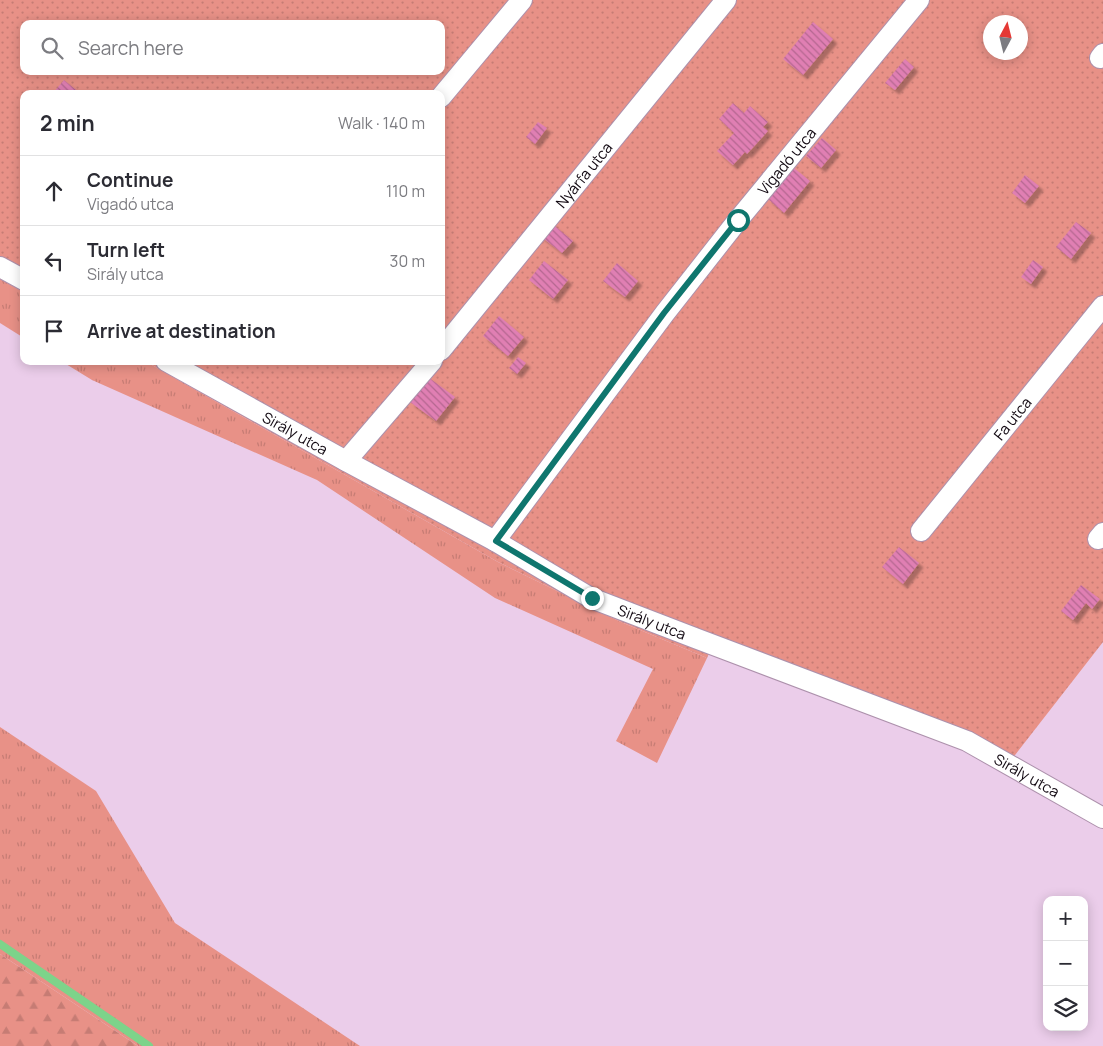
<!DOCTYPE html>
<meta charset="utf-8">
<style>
body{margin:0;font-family:Manrope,sans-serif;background:#f7f7f7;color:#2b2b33}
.controls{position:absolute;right:15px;bottom:15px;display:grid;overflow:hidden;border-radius:10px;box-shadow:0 2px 12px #0003}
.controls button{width:45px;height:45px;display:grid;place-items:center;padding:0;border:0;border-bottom:1px solid #e1e1e2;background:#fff;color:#2b2b33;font:25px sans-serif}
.compass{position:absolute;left:983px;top:15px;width:45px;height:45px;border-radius:50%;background:#fff;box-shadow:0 2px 12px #0003;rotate:7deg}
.stop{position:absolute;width:15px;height:15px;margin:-11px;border:4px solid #0f766e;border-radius:50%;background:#fff}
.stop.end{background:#0f766e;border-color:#fff;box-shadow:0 1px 5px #0008}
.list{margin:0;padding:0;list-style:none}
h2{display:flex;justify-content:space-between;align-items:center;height:65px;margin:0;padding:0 20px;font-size:21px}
h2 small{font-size:16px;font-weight:400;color:#7c7c81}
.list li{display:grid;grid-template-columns:32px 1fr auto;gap:15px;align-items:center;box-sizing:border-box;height:70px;padding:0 20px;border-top:1px solid #e1e1e2}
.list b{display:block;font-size:19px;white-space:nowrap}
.list p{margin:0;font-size:16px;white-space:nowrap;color:#7c7c81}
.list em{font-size:16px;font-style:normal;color:#7c7c81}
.icon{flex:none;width:28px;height:28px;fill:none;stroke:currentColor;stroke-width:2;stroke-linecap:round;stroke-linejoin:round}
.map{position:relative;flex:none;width:1103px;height:1046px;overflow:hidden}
.search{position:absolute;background:#fff;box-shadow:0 2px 12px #0003;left:20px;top:20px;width:425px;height:55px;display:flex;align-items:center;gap:12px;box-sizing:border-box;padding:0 18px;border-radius:10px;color:#7c7c81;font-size:19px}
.panel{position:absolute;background:#fff;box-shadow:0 2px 12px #0003;left:20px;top:90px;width:425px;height:275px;border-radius:10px}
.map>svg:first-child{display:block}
.grass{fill:url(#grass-tufts)}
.forest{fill:url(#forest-firs)}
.garden{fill:url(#garden-dots);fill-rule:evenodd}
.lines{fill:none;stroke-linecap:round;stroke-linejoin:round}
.stream{stroke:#7dd38a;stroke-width:8}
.building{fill:url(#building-back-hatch);filter:url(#shadow)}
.minor-casing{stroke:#ad91ac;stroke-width:22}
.minor{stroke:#fff;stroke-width:20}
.route{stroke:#0f766e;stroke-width:6}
.labels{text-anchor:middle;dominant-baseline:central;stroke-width:4;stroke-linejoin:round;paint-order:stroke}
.street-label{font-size:15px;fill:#120912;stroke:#f9daf7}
</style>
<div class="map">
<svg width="1103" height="1046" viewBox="0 0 1103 1046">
<defs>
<pattern id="grass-tufts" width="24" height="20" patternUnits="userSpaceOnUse" patternTransform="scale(1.25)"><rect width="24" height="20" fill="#e89187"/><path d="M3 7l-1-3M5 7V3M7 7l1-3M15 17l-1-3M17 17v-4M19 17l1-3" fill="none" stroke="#c67c74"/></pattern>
<pattern id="forest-firs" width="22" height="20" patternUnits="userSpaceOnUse" patternTransform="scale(1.25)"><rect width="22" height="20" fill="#e89187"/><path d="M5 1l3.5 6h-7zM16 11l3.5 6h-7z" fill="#c67c74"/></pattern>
<pattern id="garden-dots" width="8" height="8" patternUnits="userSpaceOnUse" patternTransform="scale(1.25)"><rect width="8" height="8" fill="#e89187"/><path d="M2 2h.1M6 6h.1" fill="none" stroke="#c67c74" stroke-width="1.8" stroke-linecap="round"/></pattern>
<pattern id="building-back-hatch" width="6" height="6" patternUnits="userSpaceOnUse" patternTransform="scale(1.25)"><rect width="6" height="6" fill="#e07fb3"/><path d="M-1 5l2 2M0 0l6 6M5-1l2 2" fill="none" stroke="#b46690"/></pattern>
<filter id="shadow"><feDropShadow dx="4.5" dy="4.5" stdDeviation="1" flood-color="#0004"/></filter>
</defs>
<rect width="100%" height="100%" fill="#ebcdea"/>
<g class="grass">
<polygon points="0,279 24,292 24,338 0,323"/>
<polygon points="61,361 145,361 498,562 621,622 707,658 657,763 616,741 653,669 495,598 317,480 92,380"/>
<polygon points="0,727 96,791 175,923 360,1046 138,1046 0,954"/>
</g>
<polygon class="forest" points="0,954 138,1046 0,1046"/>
<path class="garden" d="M0,0H1103V642L1008,764L713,645L707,658L621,622L498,562L145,361H441V94H24V292L0,279ZM990,22H1020V52H990ZM24,24H441V71H24Z"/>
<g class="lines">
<polyline class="stream" points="0,944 149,1046"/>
</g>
<g class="building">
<polygon points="813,22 833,39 803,75 783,59"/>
<polygon points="905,59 914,67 895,90 885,83"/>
<polygon points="64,80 81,94 54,94 53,93"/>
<polygon points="733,103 744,113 750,106 768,122 763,127 768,131 747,154 745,152 733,165 717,151 734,133 719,119"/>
<polygon points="538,122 547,128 535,144 526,137"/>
<polygon points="822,138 836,150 821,168 806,156"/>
<polygon points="794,168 810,181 784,213 768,199"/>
<polygon points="1025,175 1039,186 1025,203 1012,193"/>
<polygon points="550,222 573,241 562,253 539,235"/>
<polygon points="1076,222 1091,233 1071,259 1056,247"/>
<polygon points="1033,260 1043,267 1031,284 1021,277"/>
<polygon points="544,261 568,280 553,299 529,280"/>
<polygon points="617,263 638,281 625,297 603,281"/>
<polygon points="499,316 524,337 508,356 483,336"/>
<polygon points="518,357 526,363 517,374 509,368"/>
<polygon points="428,377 455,397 436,421 410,402"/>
<polygon points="899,547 919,563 903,584 882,567"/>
<polygon points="1081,585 1100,599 1092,609 1086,603 1073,620 1061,611"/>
</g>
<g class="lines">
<defs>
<g id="minor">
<polyline points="1100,58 1103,54"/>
<polyline points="441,97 522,0"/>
<polyline points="0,267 24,280"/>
<path id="s1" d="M441,350L726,0"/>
<path id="s2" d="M166,361L346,461L495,541L591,598L695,638L967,741L1103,818"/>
<polyline points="346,461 432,361"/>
<path id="s3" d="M921,531L1103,306"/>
<polyline points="1098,539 1103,533"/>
<path id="s4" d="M495,541L665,313L738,220L919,0"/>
</g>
</defs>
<use href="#minor" class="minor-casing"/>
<use href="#minor" class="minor"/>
</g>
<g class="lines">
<polyline class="route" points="592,598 496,541 664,313 738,220"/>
</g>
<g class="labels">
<g class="street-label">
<text stroke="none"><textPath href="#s4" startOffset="479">Vigadó utca</textPath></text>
<text stroke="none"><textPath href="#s1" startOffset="226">Nyárfa utca</textPath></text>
<text stroke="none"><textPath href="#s3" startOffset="145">Fa utca</textPath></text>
<text stroke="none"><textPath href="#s2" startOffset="148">Sirály utca</textPath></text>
<text stroke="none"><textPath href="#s2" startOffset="552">Sirály utca</textPath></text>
<text stroke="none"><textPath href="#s2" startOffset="958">Sirály utca</textPath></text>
</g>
</g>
</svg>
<div class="controls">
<button>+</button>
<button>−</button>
<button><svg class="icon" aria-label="layers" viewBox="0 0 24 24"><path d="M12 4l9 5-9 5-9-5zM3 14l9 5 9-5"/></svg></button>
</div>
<svg class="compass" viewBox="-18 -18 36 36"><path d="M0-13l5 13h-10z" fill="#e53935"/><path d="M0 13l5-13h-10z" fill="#7c7c81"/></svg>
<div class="stop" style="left:738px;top:220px"></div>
<div class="stop end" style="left:592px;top:598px"></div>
<div class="search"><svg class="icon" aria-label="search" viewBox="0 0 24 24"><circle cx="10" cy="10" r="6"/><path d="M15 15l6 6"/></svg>Search here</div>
<section class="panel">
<h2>2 min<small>Walk · 140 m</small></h2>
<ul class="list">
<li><svg class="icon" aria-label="ahead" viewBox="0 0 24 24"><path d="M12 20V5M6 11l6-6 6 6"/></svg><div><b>Continue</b><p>Vigadó utca</p></div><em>110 m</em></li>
<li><svg class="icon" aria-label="left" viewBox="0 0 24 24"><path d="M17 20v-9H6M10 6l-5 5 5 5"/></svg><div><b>Turn left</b><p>Sirály utca</p></div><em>30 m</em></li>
<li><svg class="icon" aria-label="arrive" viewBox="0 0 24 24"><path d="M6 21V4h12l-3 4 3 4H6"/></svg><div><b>Arrive at destination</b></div></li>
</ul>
</section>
</div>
